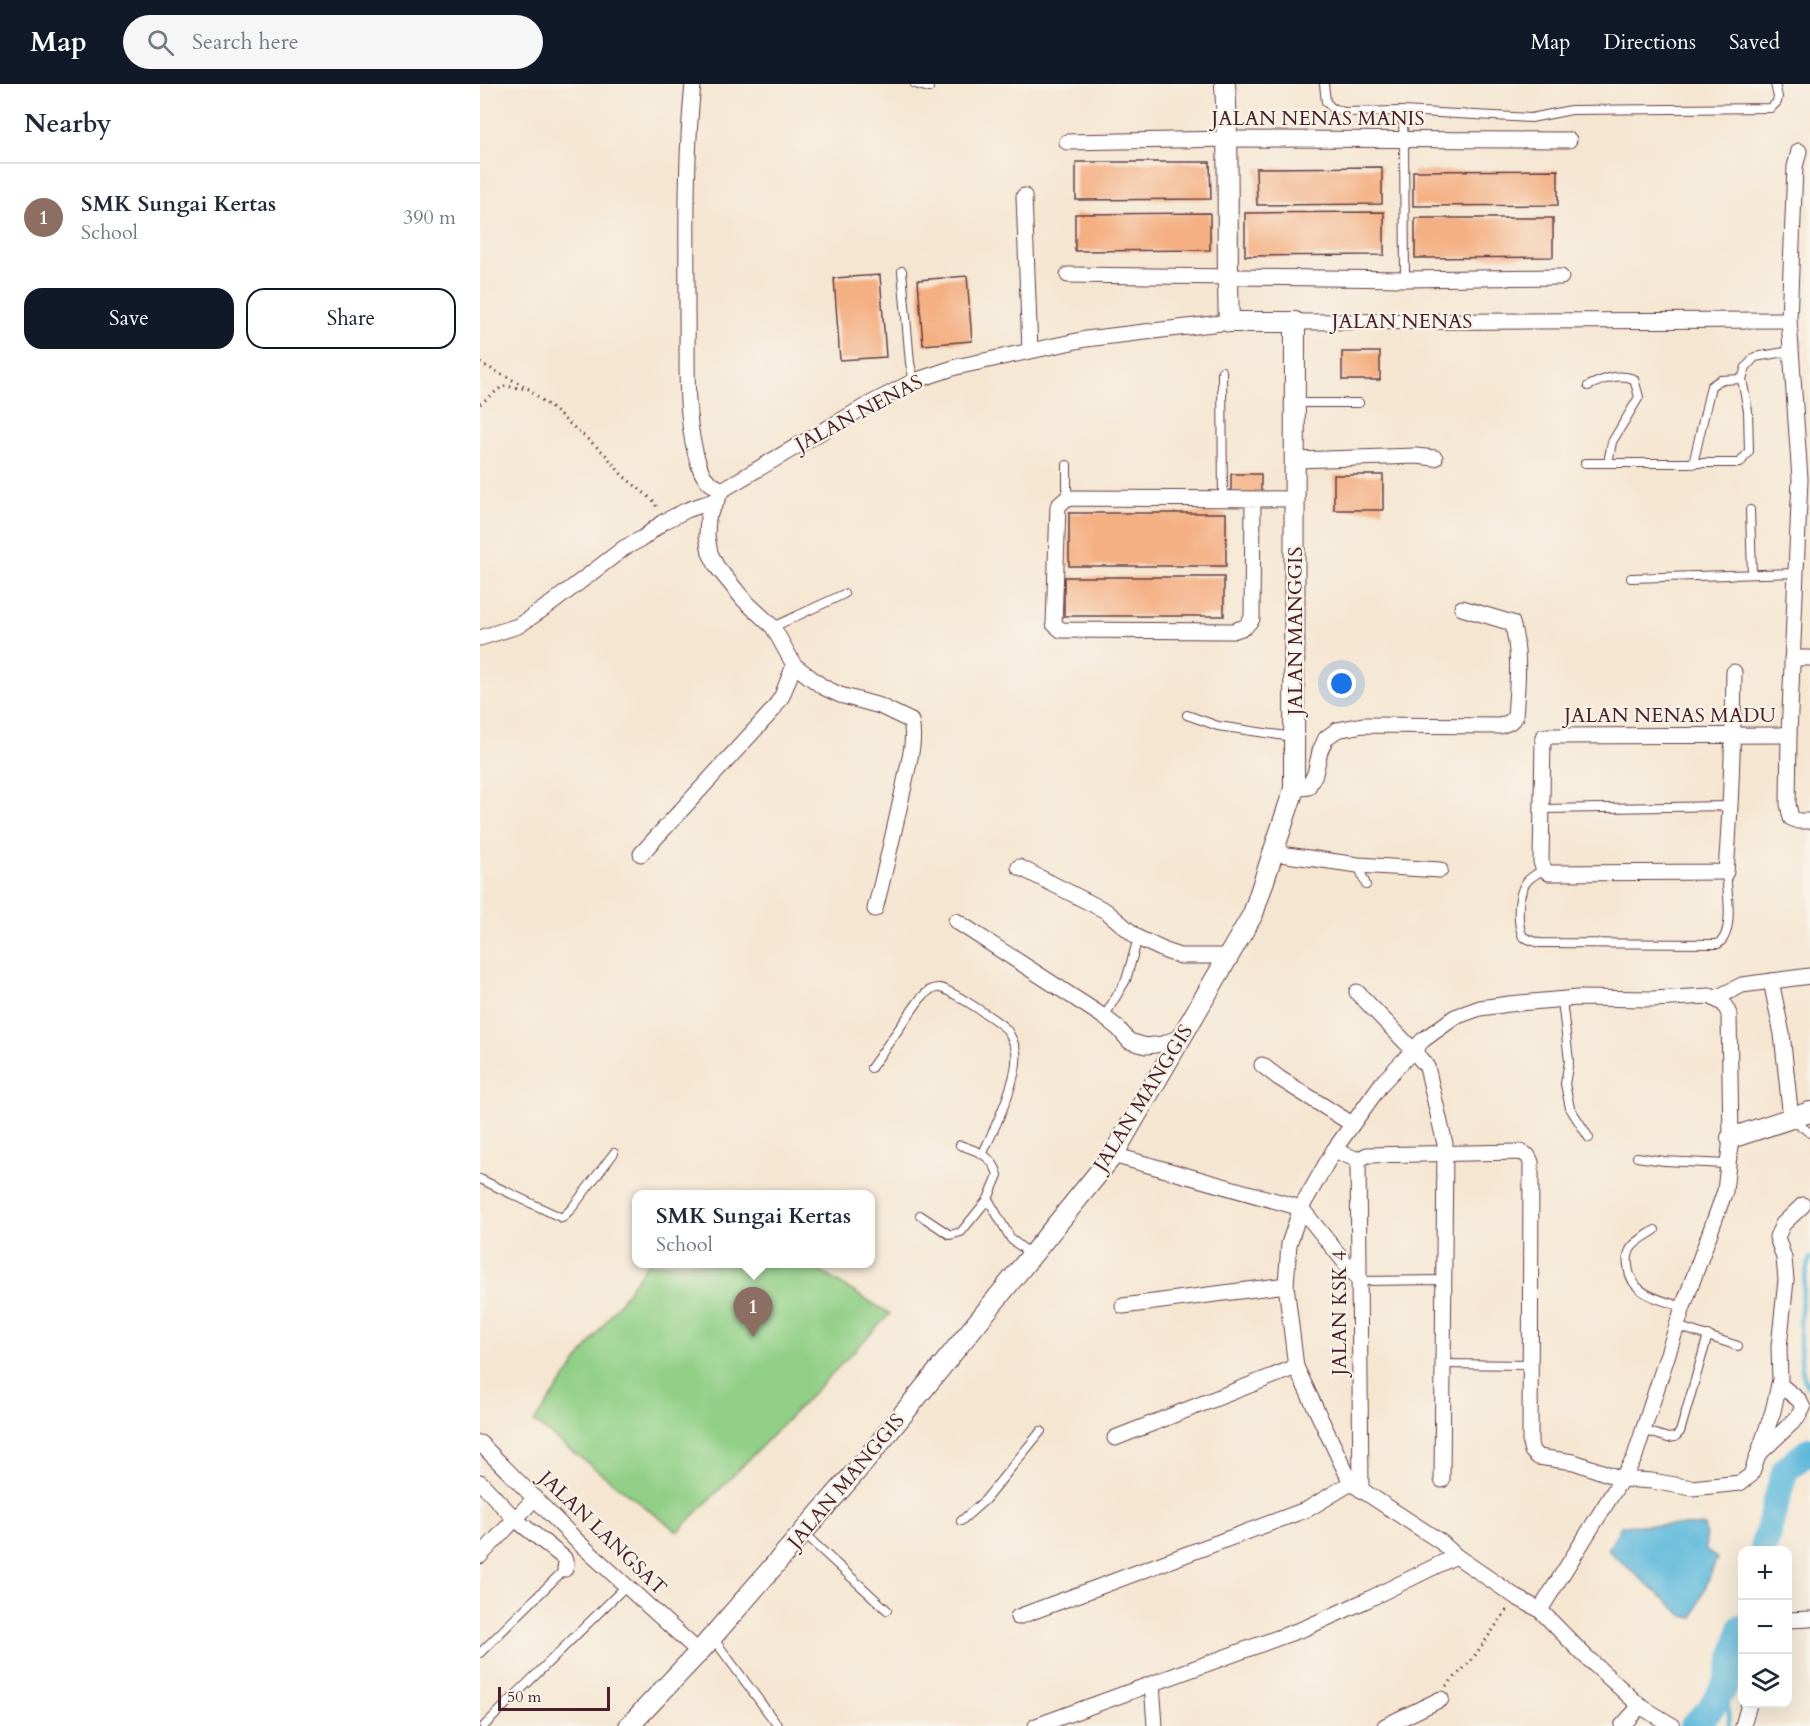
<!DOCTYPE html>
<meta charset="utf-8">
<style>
body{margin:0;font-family:Cardo,serif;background:#f6f6f7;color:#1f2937}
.controls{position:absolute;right:18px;bottom:18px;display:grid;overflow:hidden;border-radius:12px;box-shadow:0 6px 24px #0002}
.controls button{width:54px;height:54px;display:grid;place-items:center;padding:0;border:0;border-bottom:2px solid #e0e1e3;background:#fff;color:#1f2937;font:30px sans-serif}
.scale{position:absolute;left:18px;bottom:15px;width:112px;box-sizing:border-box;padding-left:6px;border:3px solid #4a1f2b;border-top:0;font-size:16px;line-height:21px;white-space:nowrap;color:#4a1f2b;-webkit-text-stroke:4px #f7f3e8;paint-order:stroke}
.you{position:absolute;left:862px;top:600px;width:21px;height:21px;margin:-15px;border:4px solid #fff;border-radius:50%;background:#1a73e8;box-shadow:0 0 0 9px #1a73e833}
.badge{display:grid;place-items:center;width:39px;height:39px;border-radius:50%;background:#111827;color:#fff;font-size:20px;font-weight:700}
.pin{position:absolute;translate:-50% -50px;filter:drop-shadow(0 2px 3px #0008)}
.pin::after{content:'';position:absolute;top:32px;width:21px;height:18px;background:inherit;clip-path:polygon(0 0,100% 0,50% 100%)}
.popup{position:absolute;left:152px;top:1106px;width:243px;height:78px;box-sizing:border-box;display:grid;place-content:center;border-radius:12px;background:#fff;filter:drop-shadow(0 2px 4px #0005);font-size:20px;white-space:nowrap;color:#747a83}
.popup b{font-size:22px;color:#1f2937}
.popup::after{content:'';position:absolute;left:50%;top:100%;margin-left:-12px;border:12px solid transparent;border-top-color:#fff}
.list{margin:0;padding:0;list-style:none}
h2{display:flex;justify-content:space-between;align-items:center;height:78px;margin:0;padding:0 24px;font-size:26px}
h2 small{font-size:20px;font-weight:400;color:#747a83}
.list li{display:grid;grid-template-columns:39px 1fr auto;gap:18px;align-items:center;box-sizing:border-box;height:108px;padding:0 24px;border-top:2px solid #e0e1e3}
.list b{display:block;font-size:22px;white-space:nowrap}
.list p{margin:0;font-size:20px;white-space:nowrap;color:#747a83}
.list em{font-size:20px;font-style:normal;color:#747a83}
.actions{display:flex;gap:12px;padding:18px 24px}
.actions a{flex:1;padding:14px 0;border:2px solid #111827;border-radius:18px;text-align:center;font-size:21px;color:#111827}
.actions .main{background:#111827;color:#fff}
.icon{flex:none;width:33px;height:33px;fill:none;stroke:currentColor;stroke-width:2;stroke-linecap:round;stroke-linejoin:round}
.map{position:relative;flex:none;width:1330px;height:1642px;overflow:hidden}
header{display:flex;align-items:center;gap:36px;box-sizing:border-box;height:84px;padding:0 30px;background:#111827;color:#fff}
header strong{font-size:28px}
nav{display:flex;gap:33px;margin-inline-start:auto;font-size:21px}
.search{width:420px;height:54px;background:#f6f6f7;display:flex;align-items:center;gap:15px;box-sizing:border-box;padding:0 21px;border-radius:33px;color:#747a83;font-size:22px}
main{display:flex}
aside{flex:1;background:#fff}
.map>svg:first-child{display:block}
.green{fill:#90cf85;stroke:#6d7758;stroke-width:1.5}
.water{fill:#5eb9dc;stroke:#546c84;stroke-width:1.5}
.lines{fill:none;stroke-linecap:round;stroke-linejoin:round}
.stream{stroke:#5eb9dc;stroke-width:4.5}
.river{stroke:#5eb9dc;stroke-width:27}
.building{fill:#f4af82}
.service-casing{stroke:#643d44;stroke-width:10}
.minor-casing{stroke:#643d44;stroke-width:17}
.tertiary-casing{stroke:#643d44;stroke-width:22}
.path{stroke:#643d44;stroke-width:3;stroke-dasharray:1.5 4.5;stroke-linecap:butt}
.service{stroke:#fff;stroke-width:8}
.minor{stroke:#fff;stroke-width:15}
.tertiary{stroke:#fff;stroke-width:20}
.labels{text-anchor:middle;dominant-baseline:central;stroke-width:4.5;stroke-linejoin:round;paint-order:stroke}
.street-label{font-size:20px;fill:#4a1f2b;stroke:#f7f3e8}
</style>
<header>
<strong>Map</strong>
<div class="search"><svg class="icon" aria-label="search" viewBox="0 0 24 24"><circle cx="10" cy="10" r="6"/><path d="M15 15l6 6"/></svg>Search here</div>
<nav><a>Map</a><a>Directions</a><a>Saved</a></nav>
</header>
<main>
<aside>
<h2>Nearby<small></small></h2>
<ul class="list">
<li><span class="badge" style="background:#8d6e63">1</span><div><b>SMK Sungai Kertas</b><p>School</p></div><em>390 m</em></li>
</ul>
<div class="actions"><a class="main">Save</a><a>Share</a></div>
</aside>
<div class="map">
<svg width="1330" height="1642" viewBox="0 0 1330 1642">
<rect width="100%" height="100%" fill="#f7f3e8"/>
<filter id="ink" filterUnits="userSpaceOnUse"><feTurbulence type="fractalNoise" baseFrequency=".0167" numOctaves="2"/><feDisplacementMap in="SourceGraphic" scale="12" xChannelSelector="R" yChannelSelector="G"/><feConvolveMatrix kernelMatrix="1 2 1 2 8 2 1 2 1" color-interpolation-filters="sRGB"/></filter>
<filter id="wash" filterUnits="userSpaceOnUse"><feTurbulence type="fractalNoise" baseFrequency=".008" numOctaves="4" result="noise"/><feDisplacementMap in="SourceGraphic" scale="24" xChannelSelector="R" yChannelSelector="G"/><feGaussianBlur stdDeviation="1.35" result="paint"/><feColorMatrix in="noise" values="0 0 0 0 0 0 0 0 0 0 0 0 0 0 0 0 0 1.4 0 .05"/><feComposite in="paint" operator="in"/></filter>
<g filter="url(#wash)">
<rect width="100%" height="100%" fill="#f5e6d1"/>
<polygon class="green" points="167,1180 328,1180 410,1230 198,1448 54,1338"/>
<polygon class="water" points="1161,1441 1225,1442 1226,1467 1237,1474 1213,1534 1204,1532 1128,1466 1141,1442"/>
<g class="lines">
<g class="stream">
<path d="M1330,1174C1321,1195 1313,1289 1330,1305"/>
<polyline points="1247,1599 1249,1642"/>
</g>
<g class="river">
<polyline points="1283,1466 1305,1386 1330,1366"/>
<polyline points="1213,1642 1228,1628 1247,1599 1262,1543"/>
</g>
</g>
<g id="blocks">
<g class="building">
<polygon points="596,78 730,78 731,115 596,116"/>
<polygon points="902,83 902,120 777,121 776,84"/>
<polygon points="1078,86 1078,121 933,122 933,87"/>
<polygon points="904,128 904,171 765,172 765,129"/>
<polygon points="730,129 730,166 595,167 595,130"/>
<polygon points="935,134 1073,134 1073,173 935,174"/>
<polygon points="400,191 406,273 360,276 354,194"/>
<polygon points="487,192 492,257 443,261 438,196"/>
<rect x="862" y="268" width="38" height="28"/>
<rect x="751" y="390" width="30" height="20"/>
<rect x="854" y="391" width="49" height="35"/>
<rect x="589" y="429" width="157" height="53"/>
<rect x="584" y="493" width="160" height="39"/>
</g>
</g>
</g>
<g filter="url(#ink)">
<use href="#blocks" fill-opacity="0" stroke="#643d44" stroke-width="1.5"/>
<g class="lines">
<defs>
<g id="service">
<polyline points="435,0 449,4"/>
<polyline points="844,0 846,18 852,24 864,28 922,27 1051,34 1091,26 1291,24 1297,18 1298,13 1295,0"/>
<polyline points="922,27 924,55 925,195"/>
<polyline points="422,187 430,279 434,297"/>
<polyline points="742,287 743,415"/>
<path d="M1108,302C1123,295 1138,289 1154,295L1159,313L1132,358L1128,379"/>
<polyline points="816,319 879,319"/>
<polyline points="1105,379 1260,379 1269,367 1268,327 1262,295 1266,283 1275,273 1311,267"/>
<polyline points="1213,380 1231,302 1240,296 1262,295"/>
<polyline points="587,381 587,414"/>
<polyline points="1270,426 1272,490"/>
<polyline points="1151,494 1316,489"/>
<polyline points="293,543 364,510"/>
<polyline points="707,631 738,642 813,653"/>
<polyline points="1062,725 1250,722"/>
<polyline points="878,781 886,801"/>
<path d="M1064,785C1057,790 1049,793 1045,800C1037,813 1037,840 1043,853L1059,859L1238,860C1255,849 1247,807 1246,788"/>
<polyline points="1082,916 1089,977 1085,1000 1090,1024 1109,1054"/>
<polyline points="624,933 646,896 658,854"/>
<path d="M391,984L440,915C446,909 451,903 460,904C469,905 520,938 527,946C531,951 535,962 536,967C540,993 514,1045 503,1069"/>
<polyline points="1312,1035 1330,1049"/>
<path d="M480,1061C498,1067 513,1072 518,1091L508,1115L531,1155L550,1170"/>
<polyline points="1157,1073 1184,1077 1246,1080"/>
<polyline points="0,1095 82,1134 92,1124 134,1069"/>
<polyline points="440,1131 470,1151 481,1148 508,1115"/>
<path d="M1175,1146C1168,1151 1157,1156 1152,1163C1148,1167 1147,1176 1148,1181C1150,1211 1179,1215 1203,1223"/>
<polyline points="880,1197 964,1196"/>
<polyline points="1197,1242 1258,1262"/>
<polyline points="963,1280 1050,1281"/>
<polyline points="1163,1346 1188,1354 1195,1353 1200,1348 1228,1251"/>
<polyline points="481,1437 505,1416 561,1347"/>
<polyline points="324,1450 407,1526"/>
<polyline points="233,1554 298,1642"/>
<polyline points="0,1569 85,1485"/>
<polyline points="4,1642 146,1502"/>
</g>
<g id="minor">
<path d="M213,0C205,77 207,153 207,229C208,279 203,337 220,384C224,396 232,401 242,406"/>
<polyline points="587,58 749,55 1089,56"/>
<polyline points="1319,67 1315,83 1309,236 1320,395 1309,651 1308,720 1311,734 1318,737 1330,737"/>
<polyline points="544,112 550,267"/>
<polyline points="588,191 925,195 1081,193"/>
<polyline points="815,238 1309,236"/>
<polyline points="816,376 936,372 955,374"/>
<polyline points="773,415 772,535 765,543 753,547 581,546 574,540 578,422 587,414 816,415"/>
<polyline points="0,554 38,542 72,519 144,464 163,454 183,438 207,426 236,416"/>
<polyline points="1312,574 1330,574"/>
<path d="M1254,588C1253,655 1251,722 1246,788L1069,789L1064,785L1061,778L1063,653L1069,652L1309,651"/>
<path d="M814,705L828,703L835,690L840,667L846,654L857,646L883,641L1020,642L1030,638L1035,633C1037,601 1041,570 1032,539L982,524"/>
<polyline points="793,769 878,781 960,786"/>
<polyline points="161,770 293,626 302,612 314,581"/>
<polyline points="539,783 626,827 658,854 688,868 700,872 748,872"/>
<path d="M395,825C406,784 415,743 424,702C428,680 436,659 431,637L400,622L360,611L343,603L314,581L293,543L264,516L237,483L230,469L227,452L228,433L242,406L384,323L434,297L476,283L606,255L749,238"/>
<polyline points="476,837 624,933 638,944 649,957 666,962 683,960 702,952"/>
<polyline points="1291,897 1302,950 1311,1035"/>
<polyline points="877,908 933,966 947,983 965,1060 962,1396"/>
<polyline points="1236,914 1262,901 1330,892"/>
<polyline points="782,981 799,994 872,1040"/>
<polyline points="854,1066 878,1076 881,1406"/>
<polyline points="633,1071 821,1124"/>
<polyline points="878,1076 887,1071 1041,1068 1048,1072 1051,1078 1050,1359 1052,1367 1058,1373 1094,1378 1142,1395 1172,1397 1212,1404 1260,1399 1271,1391 1293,1327 1300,1296 1299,1263 1306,1196 1304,1174 1297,1153 1303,1140 1323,1121"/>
<polyline points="821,1124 880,1197"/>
<polyline points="643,1222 806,1201"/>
<polyline points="635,1354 816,1283"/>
<polyline points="0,1359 98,1458 219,1568"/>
<polyline points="1281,1368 1317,1334 1323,1324 1319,1316 1299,1300"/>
<polyline points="0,1398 35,1435 84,1474 86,1480 85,1485"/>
<polyline points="0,1472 55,1414"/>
<polyline points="1060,1526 1154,1375 1203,1223 1245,1107 1251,1054 1249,930 1244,920 1230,912 1173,915 1097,914 1029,920 1000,924 975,933 943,956 902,999 854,1066 821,1124 809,1160 806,1201 816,1283 871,1399 961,1458 976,1472 1036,1513 1060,1526 1102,1569 1160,1622 1193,1642"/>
<polyline points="538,1533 828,1425 871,1399"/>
<polyline points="1308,1536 1330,1535"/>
<polyline points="672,1600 675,1642"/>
<polyline points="556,1642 825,1544 887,1516 976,1472"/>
<polyline points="905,1642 961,1615"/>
<polyline points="1142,1642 1160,1622"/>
<polyline points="1263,1642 1269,1620"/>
</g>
<g id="tertiary">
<polyline points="1251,1054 1330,1028"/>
<path d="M149,1642L219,1568L385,1377L633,1071L773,830L814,705L815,238H749C746,159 750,79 745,0"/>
</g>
</defs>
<use href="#service" class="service-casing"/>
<use href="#minor" class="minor-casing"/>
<use href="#tertiary" class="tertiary-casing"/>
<g class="path">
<polyline points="0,279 48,304"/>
<polyline points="0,320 23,302 49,305 125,370 142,391 175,418 177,425"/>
<polyline points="966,1602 991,1577 1029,1523"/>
</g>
<use href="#service" class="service"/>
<use href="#minor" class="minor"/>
<use href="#tertiary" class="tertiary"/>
</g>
</g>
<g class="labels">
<g class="street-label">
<text x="838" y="34">JALAN NENAS MANIS</text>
<text x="922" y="237">JALAN NENAS</text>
<text transform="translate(379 329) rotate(-28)">JALAN NENAS</text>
<text transform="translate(815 547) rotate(-90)">JALAN MANGGIS</text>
<text x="1190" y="631">JALAN NENAS MADU</text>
<text transform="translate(663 1014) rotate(-58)">JALAN MANGGIS</text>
<text transform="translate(859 1229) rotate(-90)">JALAN KSK 4</text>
<text transform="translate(366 1397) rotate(-50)">JALAN MANGGIS</text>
<text transform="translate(123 1449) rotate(44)">JALAN LANGSAT</text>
</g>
</g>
</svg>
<div class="controls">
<button>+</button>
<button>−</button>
<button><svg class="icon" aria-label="layers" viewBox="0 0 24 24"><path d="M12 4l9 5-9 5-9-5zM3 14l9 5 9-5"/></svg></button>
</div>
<div class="scale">50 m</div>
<div class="you"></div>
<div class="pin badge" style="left:273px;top:1253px;background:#8d6e63">1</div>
<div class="popup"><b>SMK Sungai Kertas</b>School</div>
</div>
</main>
